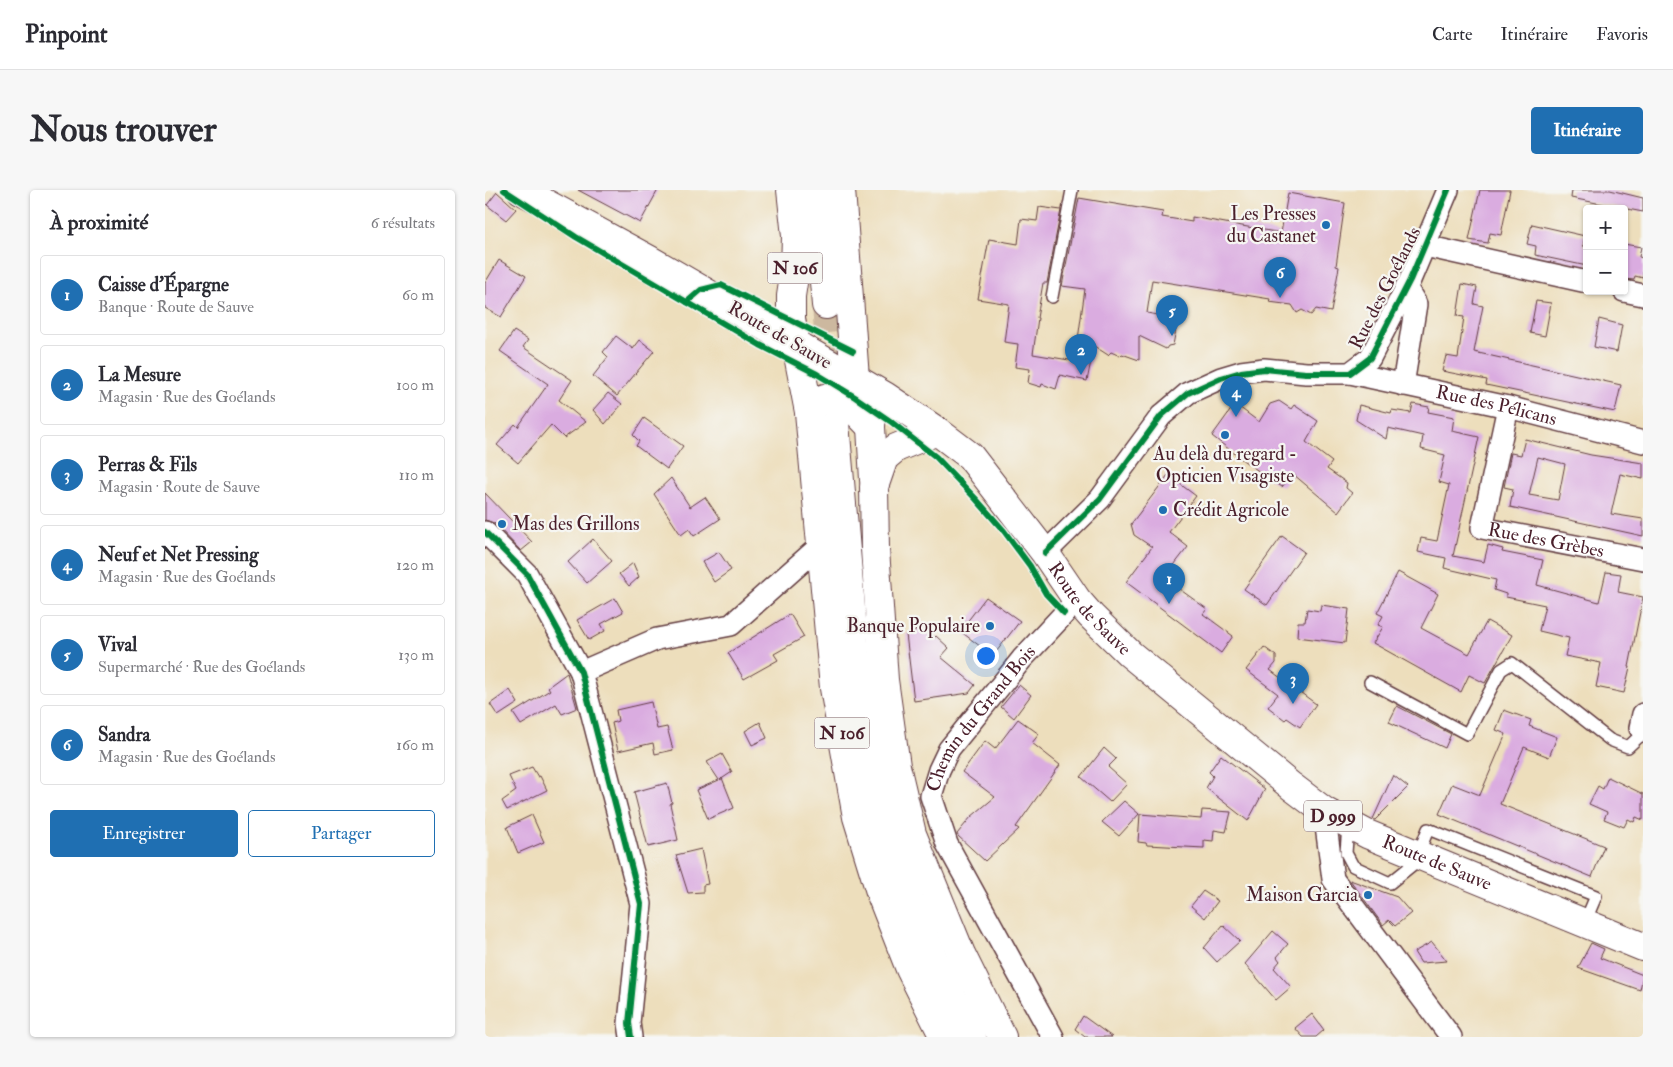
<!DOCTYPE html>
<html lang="fr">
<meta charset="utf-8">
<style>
body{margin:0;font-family:"IM FELL Double Pica",serif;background:#f7f7f7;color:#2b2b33}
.controls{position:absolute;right:15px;top:15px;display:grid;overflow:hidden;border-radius:5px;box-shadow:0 1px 4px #0004}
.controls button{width:45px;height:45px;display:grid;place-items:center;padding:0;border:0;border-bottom:1px solid #e1e1e2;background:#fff;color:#2b2b33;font:25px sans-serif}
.you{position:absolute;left:500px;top:465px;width:18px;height:18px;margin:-12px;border:4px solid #fff;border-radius:50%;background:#1a73e8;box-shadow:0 0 0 8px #1a73e833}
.badge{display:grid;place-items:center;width:32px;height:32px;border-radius:50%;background:#1f6fb2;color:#fff;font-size:16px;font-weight:700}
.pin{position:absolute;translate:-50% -41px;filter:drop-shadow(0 1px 2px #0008)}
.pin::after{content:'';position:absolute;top:26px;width:18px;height:15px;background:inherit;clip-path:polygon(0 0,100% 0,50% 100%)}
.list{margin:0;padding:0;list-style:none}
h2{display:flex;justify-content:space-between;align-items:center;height:65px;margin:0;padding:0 20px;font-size:21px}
h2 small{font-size:16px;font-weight:400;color:#7c7c81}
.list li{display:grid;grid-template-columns:32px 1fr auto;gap:15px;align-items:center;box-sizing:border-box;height:80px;margin:0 10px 10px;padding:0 10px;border:1px solid #e1e1e2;border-radius:5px}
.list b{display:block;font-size:19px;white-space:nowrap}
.list p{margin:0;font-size:16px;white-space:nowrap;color:#7c7c81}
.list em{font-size:16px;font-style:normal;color:#7c7c81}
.actions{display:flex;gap:10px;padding:15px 20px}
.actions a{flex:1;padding:11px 0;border:1px solid #1f6fb2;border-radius:5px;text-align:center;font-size:18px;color:#1f6fb2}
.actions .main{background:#1f6fb2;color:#fff}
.map{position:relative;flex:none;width:1158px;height:847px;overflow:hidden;border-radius:5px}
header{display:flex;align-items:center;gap:30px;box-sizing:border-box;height:70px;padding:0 25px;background:#fff;border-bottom:1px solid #e1e1e2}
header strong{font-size:24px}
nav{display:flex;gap:28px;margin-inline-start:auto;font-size:18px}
.intro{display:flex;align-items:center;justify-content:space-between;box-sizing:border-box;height:120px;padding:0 30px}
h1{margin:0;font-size:35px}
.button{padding:12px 22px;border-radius:5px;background:#1f6fb2;color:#fff;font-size:18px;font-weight:700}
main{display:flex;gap:30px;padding:0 30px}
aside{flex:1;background:#fff;border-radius:5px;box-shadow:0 1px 4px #0004}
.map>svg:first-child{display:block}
.building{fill:#daace0;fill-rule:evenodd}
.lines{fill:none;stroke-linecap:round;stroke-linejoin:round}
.primary-tunnel{stroke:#ccb89f;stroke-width:28;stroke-dasharray:28 14;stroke-linecap:butt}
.service-casing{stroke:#623c41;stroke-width:14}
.minor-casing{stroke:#623c41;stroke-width:24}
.secondary-casing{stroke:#623c41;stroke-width:30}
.primary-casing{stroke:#623c41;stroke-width:30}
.service{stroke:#fff;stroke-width:11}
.minor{stroke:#fff;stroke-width:21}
.secondary{stroke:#fff;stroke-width:28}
.primary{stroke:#fff;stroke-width:28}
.cycleway-casing{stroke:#f6f6f2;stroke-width:9}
.cycleway{stroke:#00873e;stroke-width:6}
.poi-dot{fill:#1f6fb2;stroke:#f6f6f2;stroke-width:2}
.labels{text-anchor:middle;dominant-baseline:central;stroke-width:4.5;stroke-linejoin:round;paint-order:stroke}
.shield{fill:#f6f6f2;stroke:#7e6067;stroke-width:1}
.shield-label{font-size:18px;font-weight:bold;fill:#4a1f2b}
.poi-label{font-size:19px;fill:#4a1f2b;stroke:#f6f6f2;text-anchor:end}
.street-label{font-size:19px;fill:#4a1f2b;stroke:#f6f6f2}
</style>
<header>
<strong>Pinpoint</strong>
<nav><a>Carte</a><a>Itinéraire</a><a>Favoris</a></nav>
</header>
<div class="intro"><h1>Nous trouver</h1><a class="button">Itinéraire</a></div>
<main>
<aside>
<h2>À proximité<small>6 résultats</small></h2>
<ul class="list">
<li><span class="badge">1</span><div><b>Caisse d'Épargne</b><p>Banque · Route de Sauve</p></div><em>60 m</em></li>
<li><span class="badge">2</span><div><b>La Mesure</b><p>Magasin · Rue des Goélands</p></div><em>100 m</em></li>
<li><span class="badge">3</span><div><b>Perras &amp; Fils</b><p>Magasin · Route de Sauve</p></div><em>110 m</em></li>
<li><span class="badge">4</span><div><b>Neuf et Net Pressing</b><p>Magasin · Rue des Goélands</p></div><em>120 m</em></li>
<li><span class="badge">5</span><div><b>Vival</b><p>Supermarché · Rue des Goélands</p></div><em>130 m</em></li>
<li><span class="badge">6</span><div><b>Sandra</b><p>Magasin · Rue des Goélands</p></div><em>160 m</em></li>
</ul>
<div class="actions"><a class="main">Enregistrer</a><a>Partager</a></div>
</aside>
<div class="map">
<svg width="1158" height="847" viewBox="0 0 1158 847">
<rect width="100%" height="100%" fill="#f6f6f2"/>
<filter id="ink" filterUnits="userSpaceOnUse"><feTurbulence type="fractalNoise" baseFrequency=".02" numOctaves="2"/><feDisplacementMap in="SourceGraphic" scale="10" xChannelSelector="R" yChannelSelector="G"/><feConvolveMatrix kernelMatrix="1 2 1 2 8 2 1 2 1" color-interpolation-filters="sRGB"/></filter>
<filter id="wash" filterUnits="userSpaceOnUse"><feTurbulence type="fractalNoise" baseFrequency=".0096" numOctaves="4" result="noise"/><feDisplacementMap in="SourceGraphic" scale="20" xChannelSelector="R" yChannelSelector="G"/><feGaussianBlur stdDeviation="1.12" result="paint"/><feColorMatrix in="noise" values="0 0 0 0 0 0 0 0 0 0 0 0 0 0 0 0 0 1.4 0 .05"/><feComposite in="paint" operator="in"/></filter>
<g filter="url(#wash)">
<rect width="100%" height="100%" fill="#eddebc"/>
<g id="blocks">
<g class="building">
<polygon points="93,0 173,0 155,33"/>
<polygon points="995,0 1025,0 1016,45 1005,43 1003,53 984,50"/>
<polygon points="1087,0 1125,0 1158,8 1158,22 1086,8"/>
<polygon points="12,2 31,19 21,30 2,15"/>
<polygon points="803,3 860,13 851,76 854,77 846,122 831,119 826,125 817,120 812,123 807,115 784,112 785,109 667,90 662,123 693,129 688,155 683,156 681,159 654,146 654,170 637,164 635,166 626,162 623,165 609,156 602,191 575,185 571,199 557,194 556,197 543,193 545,179 530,177 533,154 519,152 524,114 493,109 504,49 533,54 536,29 552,31 554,17 576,20 562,93 558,93 552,128 553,128 548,164 590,171 600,99 577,96 594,8 678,22 677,27 707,32 707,27 796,43"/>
<polygon points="1047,34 1100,46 1098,56 1102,56 1102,76 1050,65 1051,56 1042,54"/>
<polygon points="1139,54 1156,57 1154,67 1158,68 1158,88 1150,86 1149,90 1139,89"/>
<polygon points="14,70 41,86 16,127 0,118 0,93"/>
<polygon points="977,94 992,97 989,114 998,116 989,162 1136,195 1130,222 1001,195 1002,190 957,181 961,166 973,168 979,127 972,126"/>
<polygon points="1051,111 1066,113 1060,146 1045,143"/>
<polygon points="1114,129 1137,135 1132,162 1109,157"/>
<polygon points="29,141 43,150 38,157 87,190 74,210 101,232 79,248 66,235 33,273 12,255 30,234 33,237 63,194 15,161"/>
<polygon points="131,146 148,159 155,150 169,161 132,206 108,186 123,167 118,162"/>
<polygon points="123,203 137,214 120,234 108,220"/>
<polygon points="794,211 806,219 809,215 833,231 821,252 847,272 842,279 862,293 861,298 867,303 853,322 808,284 797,297 759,271 727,246 750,214 774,232 785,214"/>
<polygon points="928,214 944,217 943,222 969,227 967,241 994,247 968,366 999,372 1003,355 1018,359 1017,362 1058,370 1052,395 1114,412 1121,382 1136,384 1133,402 1158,407 1144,477 1145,477 1139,503 1111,497 1116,473 1080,466 1084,448 1054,441 1060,415 1021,407 1021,404 1009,400 1011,390 959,378 961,368 933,362 936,348 952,351 964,295 954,292 960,265 936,259 938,246 903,238 901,249 871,230 874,215 906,223 907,220 926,223"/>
<polygon points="159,228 198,256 182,279 151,256 154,251 148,245"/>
<path d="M1040,249L1106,265L1158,273V289L1135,284L1126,324L1158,329V346L1025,317L1028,299L1019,297L1026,263L1036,265ZM1053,267L1080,274L1073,310L1044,305Z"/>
<polygon points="683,285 711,306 684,342 703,357 679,388 722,419 718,424 748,446 736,463 641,392 667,357 649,345 646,334"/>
<polygon points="186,288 205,317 220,307 235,329 209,346 204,339 196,345 169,304"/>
<polygon points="0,303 47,352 36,361 9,333 0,330"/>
<polygon points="797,346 819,362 782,415 759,399"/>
<polygon points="108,349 127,371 102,393 83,372"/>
<polygon points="234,362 246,380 229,392 217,372"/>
<polygon points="148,373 154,387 144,396 134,384"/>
<polygon points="913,382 953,404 936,438 984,464 1002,431 1027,445 1000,493 984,485 976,502 888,453 898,437 893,435 898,426 892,423"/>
<polygon points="501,407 535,431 508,466 475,441"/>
<polygon points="130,408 138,422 116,434 120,441 104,450 92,430"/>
<polygon points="836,415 864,419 860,453 812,447 813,432 820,432 822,419 835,421"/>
<polygon points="305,424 319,447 289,464 293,470 259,489 243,463"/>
<polygon points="434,435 449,448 451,446 464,458 456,467 490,495 484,503 429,511 421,444 429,443"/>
<polygon points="779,457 791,466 791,473 785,480 831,514 815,537 802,528 800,530 783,517 793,504 761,480"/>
<polygon points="82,483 92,518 77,524 71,514 36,535 28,523 65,500 63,497"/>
<polygon points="534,495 546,505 529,528 516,517"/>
<polygon points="25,500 33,513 13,526 5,514"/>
<polygon points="166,512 172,539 182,537 188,560 170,564 168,553 133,561 127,533 133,531 131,520"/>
<polygon points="912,516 966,544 960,558 904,532"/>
<polygon points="1019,520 1046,530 1044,536 1072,547 1064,567 1039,557 1015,614 1119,656 1107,687 954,624 967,594 995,605 1021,544 1011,540"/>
<polygon points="533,529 554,544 547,553 575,575 531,637 534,639 500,671 473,646 472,644 486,627 510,607 477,582 500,551 510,559"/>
<polygon points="275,532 282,548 267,555 260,541"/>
<polygon points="619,558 631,569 623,577 642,594 625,612 596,587"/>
<polygon points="237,564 247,582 235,590 237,588 249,618 223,629 211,600 234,590 222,572"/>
<polygon points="736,565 780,599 763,631 721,598 728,586 724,582"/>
<polygon points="47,577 53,587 55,586 62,600 22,620 17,611 31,601 24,586"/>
<polygon points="908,585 923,597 890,630 888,629"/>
<polygon points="1123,587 1158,604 1158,630 1151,627 1149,632 1143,629 1139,637 1119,629 1122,622 1104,614 1113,596 1118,599"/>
<polygon points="182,593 187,613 185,614 193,650 163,657 149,602"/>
<polygon points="639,611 654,624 634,646 617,632"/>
<polygon points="717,620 746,622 741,642 729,640 728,651 719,650 719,658 662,655 661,653 653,652 655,624 716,629"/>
<polygon points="47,625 59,652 33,663 22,637"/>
<polygon points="216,659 223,694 218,695 218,702 203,703 191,665"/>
<polygon points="865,690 912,707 926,723 910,736 904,730 898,735"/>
<polygon points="718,701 733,711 720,728 706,716"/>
<polygon points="738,735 755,751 732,772 719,758"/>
<polygon points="788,741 803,754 792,767 795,771 789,778 806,797 791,810 760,774"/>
<polygon points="947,752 962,771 936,773 929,762"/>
<polygon points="1106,753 1119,759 1115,768 1158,785 1155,800 1093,778"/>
<polygon points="827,824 839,840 831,847 818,847 810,838"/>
<polygon points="598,826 627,847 600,847 590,839"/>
</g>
</g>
</g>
<g filter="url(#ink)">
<use href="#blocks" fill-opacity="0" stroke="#623c41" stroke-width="1"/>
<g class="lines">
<polyline class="primary-tunnel" points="341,115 350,229"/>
<defs>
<g id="service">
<polyline points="567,107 587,0"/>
<polyline points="885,492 982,544 1016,480 1027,473 1125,550 1143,557 1158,543"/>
<polyline points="863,635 861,663 868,676 905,693 936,668"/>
<polyline points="933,665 943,639 1111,706 1100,732"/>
</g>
<g id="minor">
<polyline points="940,56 1102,92"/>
<polyline points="1139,101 1158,105"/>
<path id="s1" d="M865,183L1023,217L1158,252"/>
<polyline points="918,195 931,114 921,97"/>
<path id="s2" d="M1023,217L997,338L1158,369"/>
<polyline points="0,342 42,384 96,482 156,714 144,833 146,847"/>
<polyline points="560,363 615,309 676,226 703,203 736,188 756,182 779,179 821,183 865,183 885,168 925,90 963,0"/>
<polyline points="96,482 172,449 246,435 336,355"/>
<polyline points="1158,524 1155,538 1158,541"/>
<polyline points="839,621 848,689 966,847"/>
<path id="s3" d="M568,847L462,654L446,606L454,580L464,559L537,469L592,410"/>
</g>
<polyline id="secondary" points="36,0 165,70 312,155"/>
<g id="primary">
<polyline points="306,0 311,46 310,80 306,106 306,129 324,222 349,498 372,627 396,705 425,779 459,847"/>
<polyline points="331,0 341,115"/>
<polyline points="356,0 370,188 387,217 386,237 389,290"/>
<path id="s4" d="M312,155L400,206L452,241L485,266L560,363L592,410L606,426L645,464L806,596L839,621L882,644L1158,757"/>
<path d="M324,222C334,208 340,206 357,207L386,237"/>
<polyline points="350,233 373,499 394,616 413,681 449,770 487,847"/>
<polyline points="452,241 411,258 399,268 389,297 390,359 399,490 411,576 427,644 476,764 517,847"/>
</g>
</defs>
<use href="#service" class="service-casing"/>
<use href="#minor" class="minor-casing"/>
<use href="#secondary" class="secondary-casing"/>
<use href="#primary" class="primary-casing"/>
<use href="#service" class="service"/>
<use href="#minor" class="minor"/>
<use href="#secondary" class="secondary"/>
<use href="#primary" class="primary"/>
<defs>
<g id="cycleway">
<polyline points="19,0 91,47 275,155 332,184 370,207 405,231 451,267 491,309 519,341 545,376 561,404 579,423"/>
<polyline points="202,112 216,100 236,95 368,161"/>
<polyline points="0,342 42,384 96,482 156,714 144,833 146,847"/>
<polyline points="560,363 615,309 676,226 703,203 736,188 756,182 779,179 821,183 865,183 885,168 925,90 963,0"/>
</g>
</defs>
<use href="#cycleway" class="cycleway-casing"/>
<use href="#cycleway" class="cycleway"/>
</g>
</g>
<g class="poi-dot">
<circle cx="841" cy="35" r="5"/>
<circle cx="740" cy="245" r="5"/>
<circle cx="678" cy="320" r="5"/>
<circle cx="17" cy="334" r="5"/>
<circle cx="505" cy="436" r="5"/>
<circle cx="883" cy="705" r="5"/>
</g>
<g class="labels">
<g class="shield">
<rect x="282.5" y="62.5" width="55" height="31" rx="4"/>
<rect x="329.5" y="527.5" width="55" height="31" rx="4"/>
<rect x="819" y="610.5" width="58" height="31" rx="4"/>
</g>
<g class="shield-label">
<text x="310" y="78">N 106</text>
<text x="357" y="543">N 106</text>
<text x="848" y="626">D 999</text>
</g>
<g class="poi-label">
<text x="831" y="24">Les Presses<tspan x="831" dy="22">du Castanet</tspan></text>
<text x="740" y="264" text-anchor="middle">Au delà du regard -<tspan x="740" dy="22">Opticien Visagiste</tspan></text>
<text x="688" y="320" text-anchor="start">Crédit Agricole</text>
<text x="27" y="334" text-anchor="start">Mas des Grillons</text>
<text x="495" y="436">Banque Populaire</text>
<text x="873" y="705">Maison Garcia</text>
</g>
<g class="street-label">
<text transform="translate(900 98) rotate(-63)">Rue des Goélands</text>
<text transform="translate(295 145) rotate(30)">Route de Sauve</text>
<text stroke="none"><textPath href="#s1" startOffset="150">Rue des Pélicans</textPath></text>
<text stroke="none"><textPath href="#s2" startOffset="189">Rue des Grèbes</textPath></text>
<text stroke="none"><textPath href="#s4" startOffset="400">Route de Sauve</textPath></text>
<text stroke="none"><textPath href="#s3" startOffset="364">Chemin du Grand Bois</textPath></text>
<text stroke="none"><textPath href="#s4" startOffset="835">Route de Sauve</textPath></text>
</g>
</g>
</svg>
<div class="controls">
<button>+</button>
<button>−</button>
</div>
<div class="you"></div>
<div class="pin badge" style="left:684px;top:414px">1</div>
<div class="pin badge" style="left:596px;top:185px">2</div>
<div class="pin badge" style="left:808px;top:514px">3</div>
<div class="pin badge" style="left:751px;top:227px">4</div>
<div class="pin badge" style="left:687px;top:146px">5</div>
<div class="pin badge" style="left:795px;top:108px">6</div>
</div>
</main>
